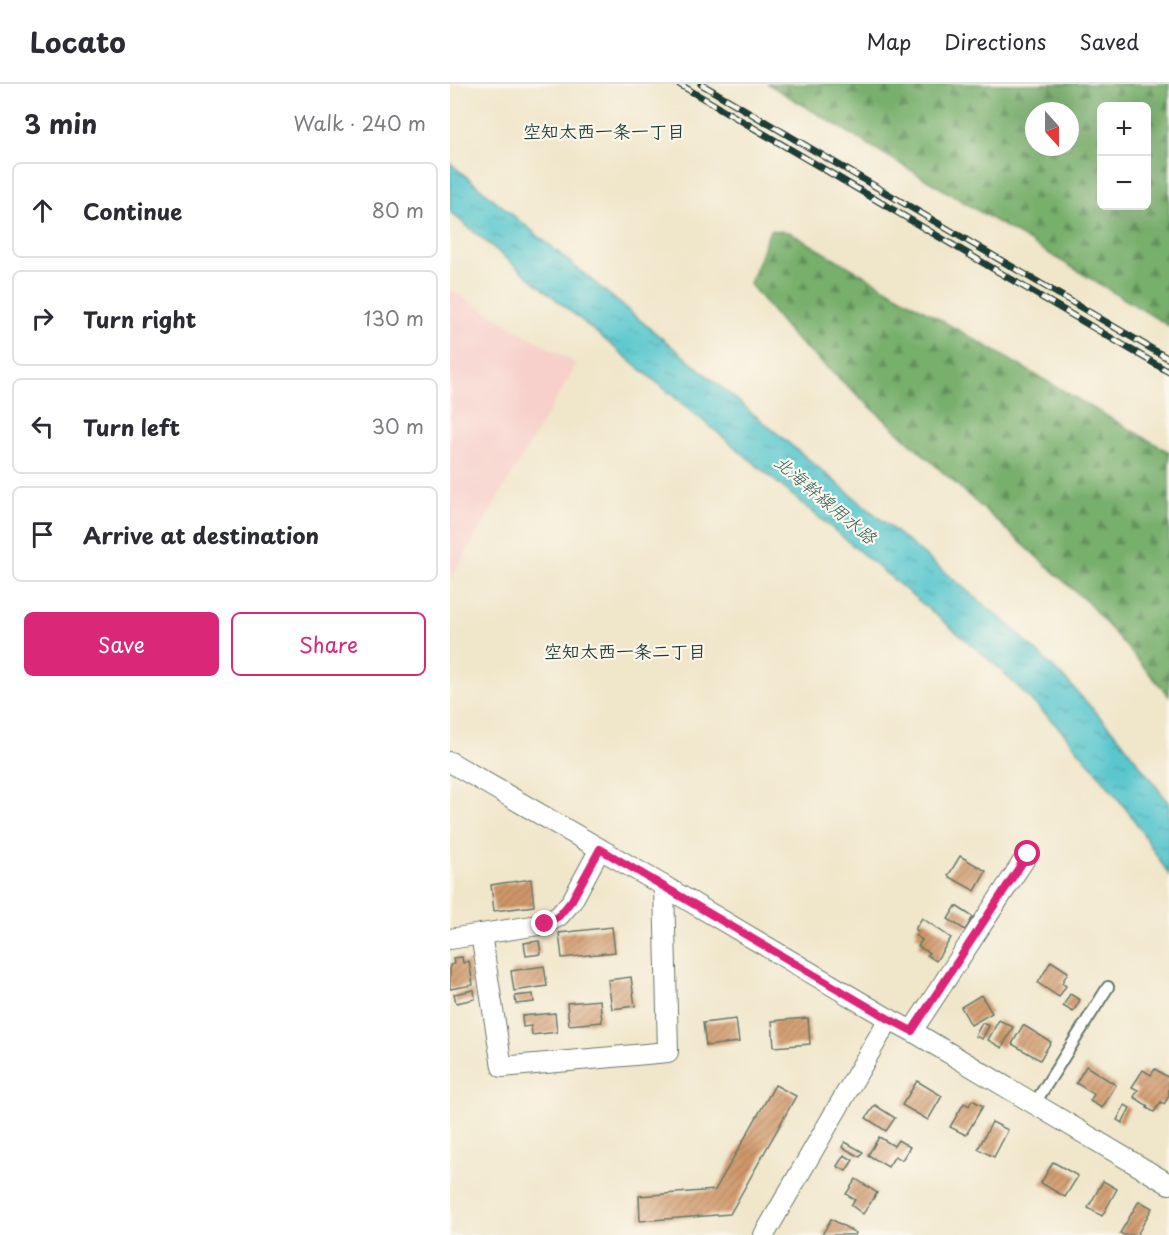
<!DOCTYPE html>
<meta charset="utf-8">
<style>
body{margin:0;font-family:"Playpen Sans","Klee One",sans-serif;background:#f2f2f3;color:#2b2b33}
.controls{position:absolute;right:18px;top:18px;display:grid;overflow:hidden;border-radius:9px;box-shadow:0 6px 24px #0002}
.controls button{width:54px;height:54px;display:grid;place-items:center;padding:0;border:0;border-bottom:2px solid #e1e1e2;background:#fff;color:#2b2b33;font:30px sans-serif}
.compass{position:absolute;left:575px;top:18px;width:54px;height:54px;border-radius:50%;background:#fff;box-shadow:0 6px 24px #0002;rotate:159deg}
.stop{position:absolute;width:18px;height:18px;margin:-14px;border:4px solid #db2777;border-radius:50%;background:#fff}
.stop.end{background:#db2777;border-color:#fff;box-shadow:0 2px 6px #0008}
.list{margin:0;padding:0;list-style:none}
h2{display:flex;justify-content:space-between;align-items:center;height:78px;margin:0;padding:0 24px;font-size:26px}
h2 small{font-size:20px;font-weight:400;color:#7c7c81}
.list li{display:grid;grid-template-columns:39px 1fr auto;gap:18px;align-items:center;box-sizing:border-box;height:96px;margin:0 12px 12px;padding:0 12px;border:2px solid #e1e1e2;border-radius:9px}
.list b{display:block;font-size:22px;white-space:nowrap}
.list em{font-size:20px;font-style:normal;color:#7c7c81}
.actions{display:flex;gap:12px;padding:18px 24px}
.actions a{flex:1;padding:14px 0;border:2px solid #db2777;border-radius:9px;text-align:center;font-size:21px;color:#db2777}
.actions .main{background:#db2777;color:#fff}
.icon{flex:none;width:33px;height:33px;fill:none;stroke:currentColor;stroke-width:2;stroke-linecap:round;stroke-linejoin:round}
.map{position:relative;flex:none;width:719px;height:1151px;overflow:hidden}
header{display:flex;align-items:center;gap:36px;box-sizing:border-box;height:84px;padding:0 30px;background:#fff;border-bottom:2px solid #e1e1e2}
header strong{font-size:28px}
nav{display:flex;gap:33px;margin-inline-start:auto;font-size:21px}
main{display:flex}
aside{flex:1;background:#fff}
.map>svg:first-child{display:block}
.built{fill:#f7d0cb}
.forest{fill:url(#forest-firs);stroke:#4b7650;stroke-width:1.5;fill-rule:evenodd}
.water{fill:url(#water-ripples);stroke:#3c8281;stroke-width:1.5}
.building{fill:url(#building-hatch)}
.lines{fill:none;stroke-linecap:round;stroke-linejoin:round}
.lane-casing{stroke:#687868;stroke-width:14}
.street-casing{stroke:#687868;stroke-width:22}
.lane{stroke:#fff;stroke-width:10}
.street{stroke:#fff;stroke-width:20}
.rail-casing{stroke:#1f3d34;stroke-width:7}
.rail{stroke:#fbf7ec;stroke-width:4.5;stroke-dasharray:14;stroke-linecap:butt}
.route{stroke:#db2777;stroke-width:8}
.labels{text-anchor:middle;dominant-baseline:central;stroke-width:4.5;stroke-linejoin:round;paint-order:stroke}
.neighbourhood-label{font-size:18px;font-weight:bold;fill:#1f3d34;stroke:#fbf7ec}
.water-label{font-size:18px;font-style:italic;fill:#2e605a;stroke:#fbf7ec}
</style>
<header>
<strong>Locato</strong>
<nav><a>Map</a><a>Directions</a><a>Saved</a></nav>
</header>
<main>
<aside>
<h2>3 min<small>Walk · 240 m</small></h2>
<ul class="list">
<li><svg class="icon" aria-label="ahead" viewBox="0 0 24 24"><path d="M12 20V5M6 11l6-6 6 6"/></svg><div><b>Continue</b></div><em>80 m</em></li>
<li><svg class="icon" aria-label="right" viewBox="0 0 24 24"><path d="M7 20v-9h11M14 6l5 5-5 5"/></svg><div><b>Turn right</b></div><em>130 m</em></li>
<li><svg class="icon" aria-label="left" viewBox="0 0 24 24"><path d="M17 20v-9H6M10 6l-5 5 5 5"/></svg><div><b>Turn left</b></div><em>30 m</em></li>
<li><svg class="icon" aria-label="arrive" viewBox="0 0 24 24"><path d="M6 21V4h12l-3 4 3 4H6"/></svg><div><b>Arrive at destination</b></div></li>
</ul>
<div class="actions"><a class="main">Save</a><a>Share</a></div>
</aside>
<div class="map">
<svg width="719" height="1151" viewBox="0 0 719 1151">
<defs>
<pattern id="forest-firs" width="22" height="20" patternUnits="userSpaceOnUse" patternTransform="scale(1.5)"><rect width="22" height="20" fill="#77af6c"/><path d="M5 1l3.5 6h-7zM16 11l3.5 6h-7z" fill="#61905a"/></pattern>
<pattern id="water-ripples" width="26" height="14" patternUnits="userSpaceOnUse" patternTransform="scale(1.5)"><rect width="26" height="14" fill="#5ac7ce"/><path d="M2 4q2-2 4 0t4 0M15 11q2-2 4 0t4 0" fill="none" stroke="#4aa3a8"/></pattern>
<pattern id="building-hatch" width="6" height="6" patternUnits="userSpaceOnUse" patternTransform="scale(1.5)"><rect width="6" height="6" fill="#d09768"/><path d="M-1 1l2-2M0 6l6-6M5 7l2-2" fill="none" stroke="#a87c56"/></pattern>
</defs>
<rect width="100%" height="100%" fill="#fbf7ec"/>
<filter id="ink" filterUnits="userSpaceOnUse"><feTurbulence type="fractalNoise" baseFrequency=".0167" numOctaves="2"/><feDisplacementMap in="SourceGraphic" scale="12" xChannelSelector="R" yChannelSelector="G"/><feConvolveMatrix kernelMatrix="1 2 1 2 8 2 1 2 1" color-interpolation-filters="sRGB"/></filter>
<filter id="wash" filterUnits="userSpaceOnUse"><feTurbulence type="fractalNoise" baseFrequency=".008" numOctaves="4" result="noise"/><feDisplacementMap in="SourceGraphic" scale="24" xChannelSelector="R" yChannelSelector="G"/><feGaussianBlur stdDeviation="1.35" result="paint"/><feColorMatrix in="noise" values="0 0 0 0 0 0 0 0 0 0 0 0 0 0 0 0 0 1.4 0 .05"/><feComposite in="paint" operator="in"/></filter>
<g filter="url(#wash)">
<rect width="100%" height="100%" fill="#f0e6ca"/>
<polygon class="built" points="0,206 127,280 0,496"/>
<g class="forest">
<path d="M318,0H719V242ZM652,22H696V122H652ZM584,27H620V63H584Z"/>
<polygon points="320,146 339,148 719,368 719,612 639,520 343,253 300,200"/>
</g>
<polygon class="water" points="0,79 561,543 618,598 670,655 718,718 719,720 719,791 683,734 647,688 612,647 548,583 268,349 0,128"/>
<g id="blocks">
<g class="building">
<polygon points="510,772 536,787 525,807 498,792"/>
<polygon points="81,795 84,822 44,827 41,801"/>
<polygon points="506,822 523,833 515,846 498,835"/>
<polygon points="472,834 501,854 486,877 477,871 479,869 468,862 472,856 465,851 468,847 465,845"/>
<polygon points="162,843 165,868 112,874 109,849"/>
<polygon points="89,857 91,870 76,872 74,859"/>
<polygon points="12,873 13,879 19,877 23,901 0,905 0,881 4,880 3,874"/>
<polygon points="601,877 618,888 612,899 616,902 609,913 588,899"/>
<polygon points="94,882 97,902 64,907 61,887"/>
<polygon points="181,893 185,922 162,925 158,896"/>
<polygon points="24,906 25,915 6,919 4,910"/>
<polygon points="83,910 84,918 66,920 65,912"/>
<polygon points="620,910 630,916 623,928 613,922"/>
<polygon points="531,911 542,929 521,941 511,923"/>
<polygon points="150,916 152,938 119,941 117,919"/>
<polygon points="105,929 107,948 82,951 81,942 73,943 72,932"/>
<polygon points="358,934 360,960 324,963 322,937"/>
<polygon points="286,935 289,958 256,962 253,939"/>
<polygon points="549,936 563,943 552,964 538,956"/>
<polygon points="532,939 539,942 532,955 525,952"/>
<polygon points="573,941 601,958 590,976 562,960"/>
<polygon points="636,982 666,1001 652,1024 640,1017 644,1010 626,999"/>
<polygon points="705,985 719,994 719,1012 714,1020 711,1018 704,1028 697,1024 698,1022 684,1013 688,1006 682,1003 693,986 701,991"/>
<polygon points="467,997 492,1012 478,1036 452,1021"/>
<polygon points="325,1001 346,1012 280,1130 190,1137 189,1112 265,1106"/>
<polygon points="522,1016 533,1022 516,1051 500,1043 514,1019 519,1022"/>
<polygon points="425,1021 445,1034 436,1047 416,1034"/>
<polygon points="675,1021 680,1024 672,1039 667,1036"/>
<polygon points="542,1038 558,1046 544,1073 528,1065"/>
<polygon points="429,1053 444,1062 448,1056 460,1063 452,1076 445,1072 438,1083 418,1071"/>
<polygon points="395,1058 413,1068 410,1073 392,1063"/>
<polygon points="394,1071 403,1076 396,1087 387,1082"/>
<polygon points="603,1078 628,1092 615,1113 591,1099"/>
<polygon points="406,1095 427,1109 413,1130 401,1121 405,1116 396,1110"/>
<polygon points="653,1097 667,1105 652,1132 638,1124"/>
<polygon points="689,1117 702,1124 687,1151 674,1151 670,1149"/>
<polygon points="381,1135 406,1149 405,1151 372,1151"/>
</g>
</g>
</g>
<g filter="url(#ink)">
<use href="#blocks" fill-opacity="0" stroke="#687868" stroke-width="1.5"/>
<g class="lines">
<defs>
<polyline id="lane" points="585,1019 658,903"/>
<g id="street">
<polyline points="0,678 214,802 439,935 462,947 719,1100"/>
<polyline points="31,850 52,983 218,968 214,802"/>
<polyline points="0,855 95,840 109,832 122,817 150,765"/>
<polyline points="462,947 578,770"/>
<polyline points="314,1151 439,935"/>
</g>
</defs>
<use href="#lane" class="lane-casing"/>
<use href="#street" class="street-casing"/>
<use href="#lane" class="lane"/>
<use href="#street" class="street"/>
<defs>
<g id="rail">
<polyline points="229,0 719,288"/>
<polyline points="251,0 719,275"/>
</g>
</defs>
<use href="#rail" class="rail-casing"/>
<use href="#rail" class="rail"/>
</g>
</g>
<g class="lines" filter="url(#ink)">
<polyline class="route" points="95,840 109,832 122,816 150,765 439,935 462,947 578,770"/>
</g>
<g class="labels">
<g class="neighbourhood-label">
<text x="154" y="46">空知太西一条一丁目</text>
<text x="175" y="566">空知太西一条二丁目</text>
</g>
<g class="water-label">
<text transform="translate(376 415) rotate(40)">北海幹線用水路</text>
</g>
</g>
</svg>
<div class="controls">
<button>+</button>
<button>−</button>
</div>
<svg class="compass" viewBox="-18 -18 36 36"><path d="M0-13l5 13h-10z" fill="#e53935"/><path d="M0 13l5-13h-10z" fill="#7c7c81"/></svg>
<div class="stop" style="left:578px;top:770px"></div>
<div class="stop end" style="left:95px;top:840px"></div>
</div>
</main>
